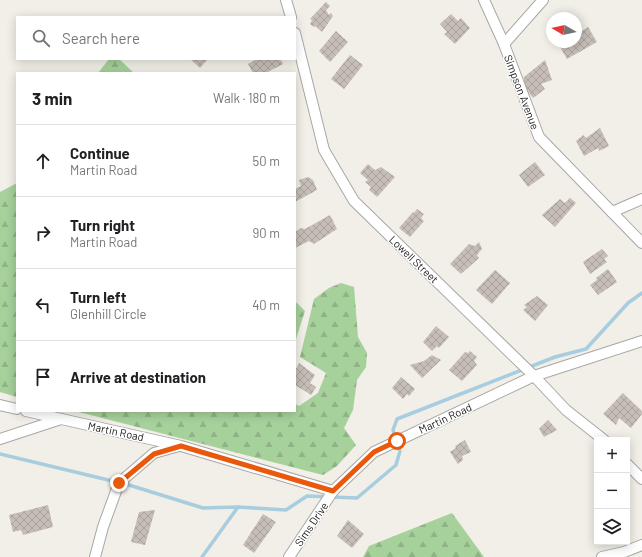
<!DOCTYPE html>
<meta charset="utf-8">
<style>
body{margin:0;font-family:Barlow,sans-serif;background:#f2f2f2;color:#202124}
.controls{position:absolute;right:12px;bottom:12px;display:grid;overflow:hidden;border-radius:0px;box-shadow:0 2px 10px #0003}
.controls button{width:36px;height:36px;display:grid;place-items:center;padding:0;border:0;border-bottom:1px solid #e0e0e0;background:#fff;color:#202124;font:20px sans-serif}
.compass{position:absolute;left:546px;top:12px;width:36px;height:36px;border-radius:50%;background:#fff;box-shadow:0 2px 10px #0003;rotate:279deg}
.stop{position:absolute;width:12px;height:12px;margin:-9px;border:3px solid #ea580c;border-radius:50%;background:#fff}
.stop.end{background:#ea580c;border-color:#fff;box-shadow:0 1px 4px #0008}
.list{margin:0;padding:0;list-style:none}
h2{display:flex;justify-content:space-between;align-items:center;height:52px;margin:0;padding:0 16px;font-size:17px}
h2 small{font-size:13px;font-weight:400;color:#757577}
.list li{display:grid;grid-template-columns:26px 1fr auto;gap:12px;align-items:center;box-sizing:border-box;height:72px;padding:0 16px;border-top:1px solid #e0e0e0}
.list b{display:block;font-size:15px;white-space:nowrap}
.list p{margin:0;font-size:13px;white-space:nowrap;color:#757577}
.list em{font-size:13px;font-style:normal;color:#757577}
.icon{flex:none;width:22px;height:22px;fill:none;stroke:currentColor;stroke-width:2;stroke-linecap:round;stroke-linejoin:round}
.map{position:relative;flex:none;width:642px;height:557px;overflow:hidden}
.search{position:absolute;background:#fff;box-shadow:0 2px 10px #0003;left:16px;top:16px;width:280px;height:44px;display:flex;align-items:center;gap:10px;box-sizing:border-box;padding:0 14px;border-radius:0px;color:#757577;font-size:15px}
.panel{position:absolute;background:#fff;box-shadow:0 2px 10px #0003;left:16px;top:72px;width:280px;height:340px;border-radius:0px}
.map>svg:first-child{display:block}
.forest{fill:url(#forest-firs)}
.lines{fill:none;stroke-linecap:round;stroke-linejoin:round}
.stream{stroke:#a7cddf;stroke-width:3.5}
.building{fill:url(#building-cross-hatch)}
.street-casing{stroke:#a7a7a7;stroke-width:12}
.street{stroke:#fff;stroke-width:10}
.route{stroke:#ea580c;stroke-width:5}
.labels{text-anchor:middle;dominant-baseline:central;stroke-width:3;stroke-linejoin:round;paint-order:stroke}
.street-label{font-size:11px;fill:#202020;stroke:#fff}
</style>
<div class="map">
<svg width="642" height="557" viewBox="0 0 642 557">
<defs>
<pattern id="forest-firs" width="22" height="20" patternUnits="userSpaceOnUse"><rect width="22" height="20" fill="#a6d19b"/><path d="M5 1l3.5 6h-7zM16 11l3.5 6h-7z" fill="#8fb385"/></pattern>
<pattern id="building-cross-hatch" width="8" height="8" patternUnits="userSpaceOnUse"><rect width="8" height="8" fill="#c6beb6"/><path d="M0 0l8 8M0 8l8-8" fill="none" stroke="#aaa39c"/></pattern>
</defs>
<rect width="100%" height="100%" fill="#f1efe7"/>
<g class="forest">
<polygon points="109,59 119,59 134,73 98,73"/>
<polygon points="17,183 17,397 0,392 0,192"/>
<polygon points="341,283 354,287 358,337 367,353 366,367 357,380 353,410 344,428 356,445 337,466 323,475 75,411 295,411 295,404 299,406 318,393 326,373 300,357 314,299 329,288"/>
<polygon points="295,302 297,303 305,311 295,342"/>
<polygon points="452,513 484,557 363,557 369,546"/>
</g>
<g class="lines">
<g class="stream">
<polyline points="0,454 129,485 203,508 238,507 286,510 307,496 357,498 396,465 400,451 393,430 397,419 555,357 586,349 628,303 642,293"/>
<polyline points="202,557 238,507"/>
</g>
</g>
<g class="building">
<polygon points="326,2 330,6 326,10 329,15 331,13 333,16 322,32 315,26 314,27 310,24 312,20 310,19"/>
<polygon points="451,14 458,21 461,18 470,28 455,44 444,34 447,32 440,24"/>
<polygon points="588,27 597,42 567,59 559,45 564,42 576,42 576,35"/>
<polygon points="336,31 348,42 330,62 319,51"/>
<polygon points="350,55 363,65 344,89 331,79"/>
<polygon points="190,59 208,59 200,68"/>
<polygon points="257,59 280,59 283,64 266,73 253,73 248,64"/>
<polygon points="545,60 552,80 541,84 545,89 533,98 524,86 524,77"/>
<polygon points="600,128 609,146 599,151 598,148 584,156 576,141 583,135 586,138"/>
<polygon points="535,162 545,175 528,187 519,175"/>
<polygon points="368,164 375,170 381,167 395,177 377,197 369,190 371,187 365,182 368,180 360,173"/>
<polygon points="308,177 313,180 317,190 295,202 295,189 301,186 299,180"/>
<polygon points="570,198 576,203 555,227 542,215 560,199 565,203"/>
<polygon points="417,209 424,214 421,218 424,221 410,237 399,228 413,212 414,213"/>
<polygon points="330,215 337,229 314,244 309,241 295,248 295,232 301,228 305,229"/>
<polygon points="479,242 482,249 477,255 479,258 461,274 450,264 469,244 475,246"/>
<polygon points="602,249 608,256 604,259 607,262 590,274 583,262"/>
<polygon points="608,269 617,282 598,295 590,285 597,280 596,278"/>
<polygon points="495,270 510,283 492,304 476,290"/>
<polygon points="537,296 548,305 535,321 523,310 527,307 524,305"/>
<polygon points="436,326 449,337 439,348 437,346 432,351 423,342"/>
<polygon points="470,351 477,357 474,361 477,365 462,381 449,370 465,352 468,353"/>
<polygon points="432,355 441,360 422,378 410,365 424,361"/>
<polygon points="299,363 315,375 310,383 316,387 311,395 295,385 295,367 297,368"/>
<polygon points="401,377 415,389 409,396 407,394 403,399 392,388"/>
<polygon points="623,393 642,411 642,414 631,428 619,418 616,425 603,414"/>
<polygon points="548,420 557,430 544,437 539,429"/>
<polygon points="465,440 471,452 462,456 463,460 458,464 450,452 456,448 455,446"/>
<polygon points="48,505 53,527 23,535 21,530 13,532 9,515"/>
<polygon points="155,510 145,545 131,542 139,512"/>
<polygon points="263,514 276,522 254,553 243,545"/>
<polygon points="348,520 364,534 352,548 337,536"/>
</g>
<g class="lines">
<defs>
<g id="street">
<polyline points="286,0 291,17"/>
<polyline points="484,0 504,44 539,137 642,243"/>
<polyline points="295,33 324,150 354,201 534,376 566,410 604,440"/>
<polyline points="504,44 543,0"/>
<polyline points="612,212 642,199"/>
<polyline points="0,405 17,409"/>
<polyline points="26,411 181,446 333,491"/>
<polyline points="0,439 61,419"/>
<polyline points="627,464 642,479"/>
<polyline points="95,557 103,527 119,483 154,453 179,446"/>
<polyline points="289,557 333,491 374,452 534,376 642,341"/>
<polyline points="602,557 624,552 642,545"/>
</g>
</defs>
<use href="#street" class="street-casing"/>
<use href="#street" class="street"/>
</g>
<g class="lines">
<polyline class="route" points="119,483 154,454 181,446 333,491 374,452 397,441"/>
</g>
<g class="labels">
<g class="street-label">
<text transform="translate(522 92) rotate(69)">Simpson Avenue</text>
<text transform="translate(414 259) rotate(44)">Lowell Street</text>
<text transform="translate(445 418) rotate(-25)">Martin Road</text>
<text transform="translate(116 431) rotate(12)">Martin Road</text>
<text transform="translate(311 524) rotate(-56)">Sims Drive</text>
</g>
</g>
</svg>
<div class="controls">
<button>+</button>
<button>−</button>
<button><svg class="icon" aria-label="layers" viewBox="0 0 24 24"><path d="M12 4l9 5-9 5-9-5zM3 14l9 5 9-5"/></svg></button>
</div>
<svg class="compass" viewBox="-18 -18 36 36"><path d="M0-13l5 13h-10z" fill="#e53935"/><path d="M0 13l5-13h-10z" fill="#757577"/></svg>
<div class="stop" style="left:397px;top:441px"></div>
<div class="stop end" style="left:119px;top:483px"></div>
<div class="search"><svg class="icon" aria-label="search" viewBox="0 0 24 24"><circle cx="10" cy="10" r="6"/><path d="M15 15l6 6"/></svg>Search here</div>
<section class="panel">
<h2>3 min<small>Walk · 180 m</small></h2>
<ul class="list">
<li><svg class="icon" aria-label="ahead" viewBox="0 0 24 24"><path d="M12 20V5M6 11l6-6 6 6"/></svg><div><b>Continue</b><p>Martin Road</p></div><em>50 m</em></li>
<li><svg class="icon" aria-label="right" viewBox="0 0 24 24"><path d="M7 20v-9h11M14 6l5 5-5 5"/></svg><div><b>Turn right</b><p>Martin Road</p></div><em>90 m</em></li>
<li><svg class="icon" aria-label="left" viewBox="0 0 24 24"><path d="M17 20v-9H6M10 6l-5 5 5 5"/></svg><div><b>Turn left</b><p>Glenhill Circle</p></div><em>40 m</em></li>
<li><svg class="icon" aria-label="arrive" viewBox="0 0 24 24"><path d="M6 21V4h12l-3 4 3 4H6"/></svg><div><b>Arrive at destination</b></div></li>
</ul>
</section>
</div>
